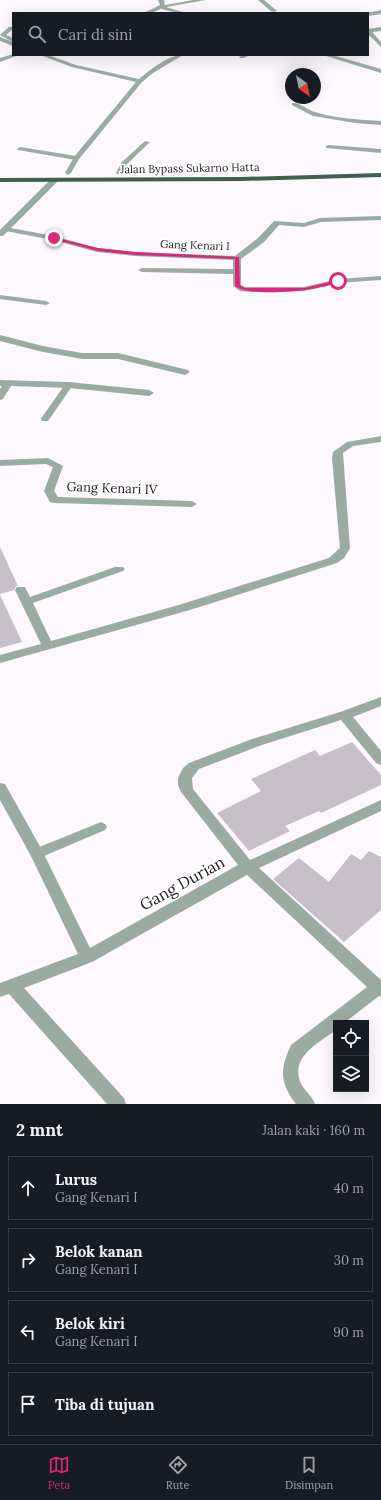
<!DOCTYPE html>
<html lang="id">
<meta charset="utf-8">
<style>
body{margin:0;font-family:Lora,serif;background:#20242c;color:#f1f3f6}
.controls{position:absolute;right:12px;bottom:12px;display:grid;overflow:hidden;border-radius:0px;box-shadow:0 4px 16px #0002}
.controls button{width:36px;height:36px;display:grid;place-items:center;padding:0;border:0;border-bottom:1px solid #363941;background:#171b24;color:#f1f3f6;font:20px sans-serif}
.compass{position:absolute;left:285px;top:68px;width:36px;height:36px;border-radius:50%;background:#171b24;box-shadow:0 4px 16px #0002;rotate:147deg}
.stop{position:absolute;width:12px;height:12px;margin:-9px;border:3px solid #db2777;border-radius:50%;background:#fff}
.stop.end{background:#db2777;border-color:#fff;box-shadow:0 1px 4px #0008}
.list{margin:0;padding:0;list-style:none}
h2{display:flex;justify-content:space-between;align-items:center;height:52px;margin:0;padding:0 16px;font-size:17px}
h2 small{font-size:13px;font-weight:400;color:#9ea1a6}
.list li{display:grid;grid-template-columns:26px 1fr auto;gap:12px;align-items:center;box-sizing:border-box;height:64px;margin:0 8px 8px;padding:0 8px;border:1px solid #363941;border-radius:0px}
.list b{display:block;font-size:15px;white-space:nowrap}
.list p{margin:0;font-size:13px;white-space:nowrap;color:#9ea1a6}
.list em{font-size:13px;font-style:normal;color:#9ea1a6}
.icon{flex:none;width:22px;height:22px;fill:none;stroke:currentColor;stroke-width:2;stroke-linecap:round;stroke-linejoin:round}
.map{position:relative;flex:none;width:381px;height:1104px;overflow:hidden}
.search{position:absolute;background:#171b24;box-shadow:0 4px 16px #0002;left:12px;right:12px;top:12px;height:44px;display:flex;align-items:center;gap:10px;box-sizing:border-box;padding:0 14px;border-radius:0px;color:#9ea1a6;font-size:15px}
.sheet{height:340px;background:#171b24}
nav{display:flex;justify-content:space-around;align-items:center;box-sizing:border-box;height:56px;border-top:1px solid #363941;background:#171b24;font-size:11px;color:#9ea1a6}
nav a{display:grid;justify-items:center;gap:2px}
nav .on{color:#db2777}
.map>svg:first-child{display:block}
.building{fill:#c7bfc8}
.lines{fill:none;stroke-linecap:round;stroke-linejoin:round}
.service{fill:#9aaca1;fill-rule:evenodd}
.minor{fill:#9aaca1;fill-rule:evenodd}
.tertiary{fill:#9aaca1;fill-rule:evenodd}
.trunk{fill:#3e604c;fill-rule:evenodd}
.route{fill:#db2777}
.labels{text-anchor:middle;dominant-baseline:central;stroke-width:3.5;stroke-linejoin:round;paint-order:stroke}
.far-street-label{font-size:11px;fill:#1e1b1e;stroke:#fff}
.street-label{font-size:13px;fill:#1e1b1e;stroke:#fff}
.near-street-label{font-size:16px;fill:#1e1b1e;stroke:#fff}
</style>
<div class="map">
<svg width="381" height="1104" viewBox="0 0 381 1104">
<rect width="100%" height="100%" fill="#fdf7fe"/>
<g class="building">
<polygon points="0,547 18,586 16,586 14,590 0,594"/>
<polygon points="0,595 22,642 0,648"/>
<polygon points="352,742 381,775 381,785 321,813 319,811 285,826 290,831 249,851 217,813 261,791 251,779 315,750 320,756"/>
<polygon points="369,851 381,857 381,910 344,942 273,879 299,858 329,882 351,854 361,860"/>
</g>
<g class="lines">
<g class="service">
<polygon points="9,27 13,27 13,29 6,35 13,38 13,42 0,35"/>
<polygon points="145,141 150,142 126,165 121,174 117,174 116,173 121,163"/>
<polygon points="20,147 76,156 79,158 76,160 18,150 17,149"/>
<polygon points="0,295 46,301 50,303 46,305 0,299"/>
<polygon points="69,382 73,385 48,421 42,421 41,419 42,417 66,383"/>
<polygon points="101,822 105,824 107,827 105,830 37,859 32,858 31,854 32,850"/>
</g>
<g class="minor">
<polygon points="193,0 206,0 166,7 186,13 177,13 162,9 160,6"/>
<polygon points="258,0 264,0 277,11 272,12"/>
<polygon points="381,10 381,14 368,16 368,13 366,13"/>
<polygon points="381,27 381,31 372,32 381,42 381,47 368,34 368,29"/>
<polygon points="0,37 13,42 13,46 0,41"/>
<path d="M40,55H48L76,65L139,79C150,70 168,55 183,55L153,73L142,82L79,159L71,173L68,175L65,173L74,157L136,82L72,67Z"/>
<polygon points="242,55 250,55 244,58 240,58 239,57"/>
<polygon points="323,55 332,55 381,69 381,73"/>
<path d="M292,103C300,102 307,110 315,112C332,118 362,120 381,121V125L355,123L313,116L292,105Z"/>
<polygon points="328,145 381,149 381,153 326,148 326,146"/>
<polygon points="381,216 381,220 321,222 304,227 279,225 264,242 241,259 241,285 245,287 304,287 338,279 381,276 381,280 338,283 304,291 253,292 240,291 233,286 233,274 142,272 138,270 142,268 233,269 233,260 135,256 97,252 53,240 5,231 1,229 5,227 54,236 97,248 135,252 235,256 258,238 274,221 304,223 320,218"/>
<polygon points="0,335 43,346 82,353 118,353 188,370 190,372 185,375 118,359 82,359 43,352 0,341"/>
<polygon points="0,380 69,382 149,390 154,393 149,396 69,388 11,386 3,399 0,400 0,389 2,386 0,386"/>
<polygon points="381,436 381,442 353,446 343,453 350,548 344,558 337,563 190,610 0,663 0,655 41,644 15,590 17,587 25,587 30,597 115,567 123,567 125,569 123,571 33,603 51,641 182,604 329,558 340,548 332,458 333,452 347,442"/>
<polygon points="48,458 63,466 54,491 58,497 192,501 197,504 192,507 54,503 50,502 44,491 53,467 46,464 0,466 0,460"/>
<path d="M381,697V706L353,717L381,751V765L376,763L341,720L262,745L199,769L192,778L193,789L250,860L381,800V811L259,868L381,980V997L379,996L344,1023H336V1030C320,1042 291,1056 300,1081C303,1090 312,1095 315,1104H296C279,1082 280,1069 291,1045L367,987L247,875L92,962L24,988L124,1098L126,1104H107L9,994L0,997V983L78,954L31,856L0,800V783L5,784L42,850L90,948L238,865L181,792L178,785V778L183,768L189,763L252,739L340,712Z"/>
</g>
<g class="tertiary">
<polygon points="158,0 164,0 165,7 151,13 144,13 160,5"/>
<polygon points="13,54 19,55 0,62 0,58"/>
<polygon points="52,178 58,178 59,180 3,236 0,236 0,230"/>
</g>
<polygon class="trunk" points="381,173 381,177 241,181 0,182 0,178 241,177"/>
</g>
<path class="route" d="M53,237L98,248L135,252L239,257L240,285L245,288H304L338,280L340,281C324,291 249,298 235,286V259L135,255L98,251L53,239Z"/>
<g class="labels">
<g class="far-street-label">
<text transform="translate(190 168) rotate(-1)">Jalan Bypass Sukarno Hatta</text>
<text transform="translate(195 245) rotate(2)">Gang Kenari I</text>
</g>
<g class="street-label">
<text transform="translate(112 488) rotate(2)">Gang Kenari IV</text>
</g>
<g class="near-street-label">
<text transform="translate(182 883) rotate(-29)">Gang Durian</text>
</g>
</g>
</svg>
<div class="controls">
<button><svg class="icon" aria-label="locate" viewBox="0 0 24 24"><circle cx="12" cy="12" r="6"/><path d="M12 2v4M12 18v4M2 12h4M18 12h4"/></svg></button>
<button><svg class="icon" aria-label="layers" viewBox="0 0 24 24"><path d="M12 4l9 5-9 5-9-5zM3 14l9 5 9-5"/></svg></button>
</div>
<svg class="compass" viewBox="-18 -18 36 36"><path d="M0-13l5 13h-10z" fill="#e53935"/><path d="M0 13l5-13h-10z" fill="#9ea1a6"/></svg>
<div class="stop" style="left:338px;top:281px"></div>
<div class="stop end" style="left:54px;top:238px"></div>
<div class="search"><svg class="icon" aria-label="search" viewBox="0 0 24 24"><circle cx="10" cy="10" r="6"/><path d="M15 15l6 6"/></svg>Cari di sini</div>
</div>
<section class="sheet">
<h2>2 mnt<small>Jalan kaki · 160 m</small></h2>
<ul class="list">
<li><svg class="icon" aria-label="ahead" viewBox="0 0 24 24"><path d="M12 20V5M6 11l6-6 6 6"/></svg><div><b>Lurus</b><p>Gang Kenari I</p></div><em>40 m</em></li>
<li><svg class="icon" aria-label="right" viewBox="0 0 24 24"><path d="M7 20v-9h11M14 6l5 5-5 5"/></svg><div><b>Belok kanan</b><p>Gang Kenari I</p></div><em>30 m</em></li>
<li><svg class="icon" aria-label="left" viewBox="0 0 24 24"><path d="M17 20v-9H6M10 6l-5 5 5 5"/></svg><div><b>Belok kiri</b><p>Gang Kenari I</p></div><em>90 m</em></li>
<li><svg class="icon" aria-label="arrive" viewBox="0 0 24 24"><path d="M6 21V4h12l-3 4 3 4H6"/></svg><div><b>Tiba di tujuan</b></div></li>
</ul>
</section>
<nav>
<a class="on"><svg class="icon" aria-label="map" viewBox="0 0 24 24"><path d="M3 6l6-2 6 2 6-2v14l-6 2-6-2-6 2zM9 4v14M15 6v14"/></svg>Peta</a>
<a><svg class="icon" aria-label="directions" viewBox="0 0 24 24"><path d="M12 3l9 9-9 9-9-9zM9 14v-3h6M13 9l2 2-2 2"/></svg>Rute</a>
<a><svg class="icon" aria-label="saved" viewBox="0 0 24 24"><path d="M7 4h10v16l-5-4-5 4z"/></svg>Disimpan</a>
</nav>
